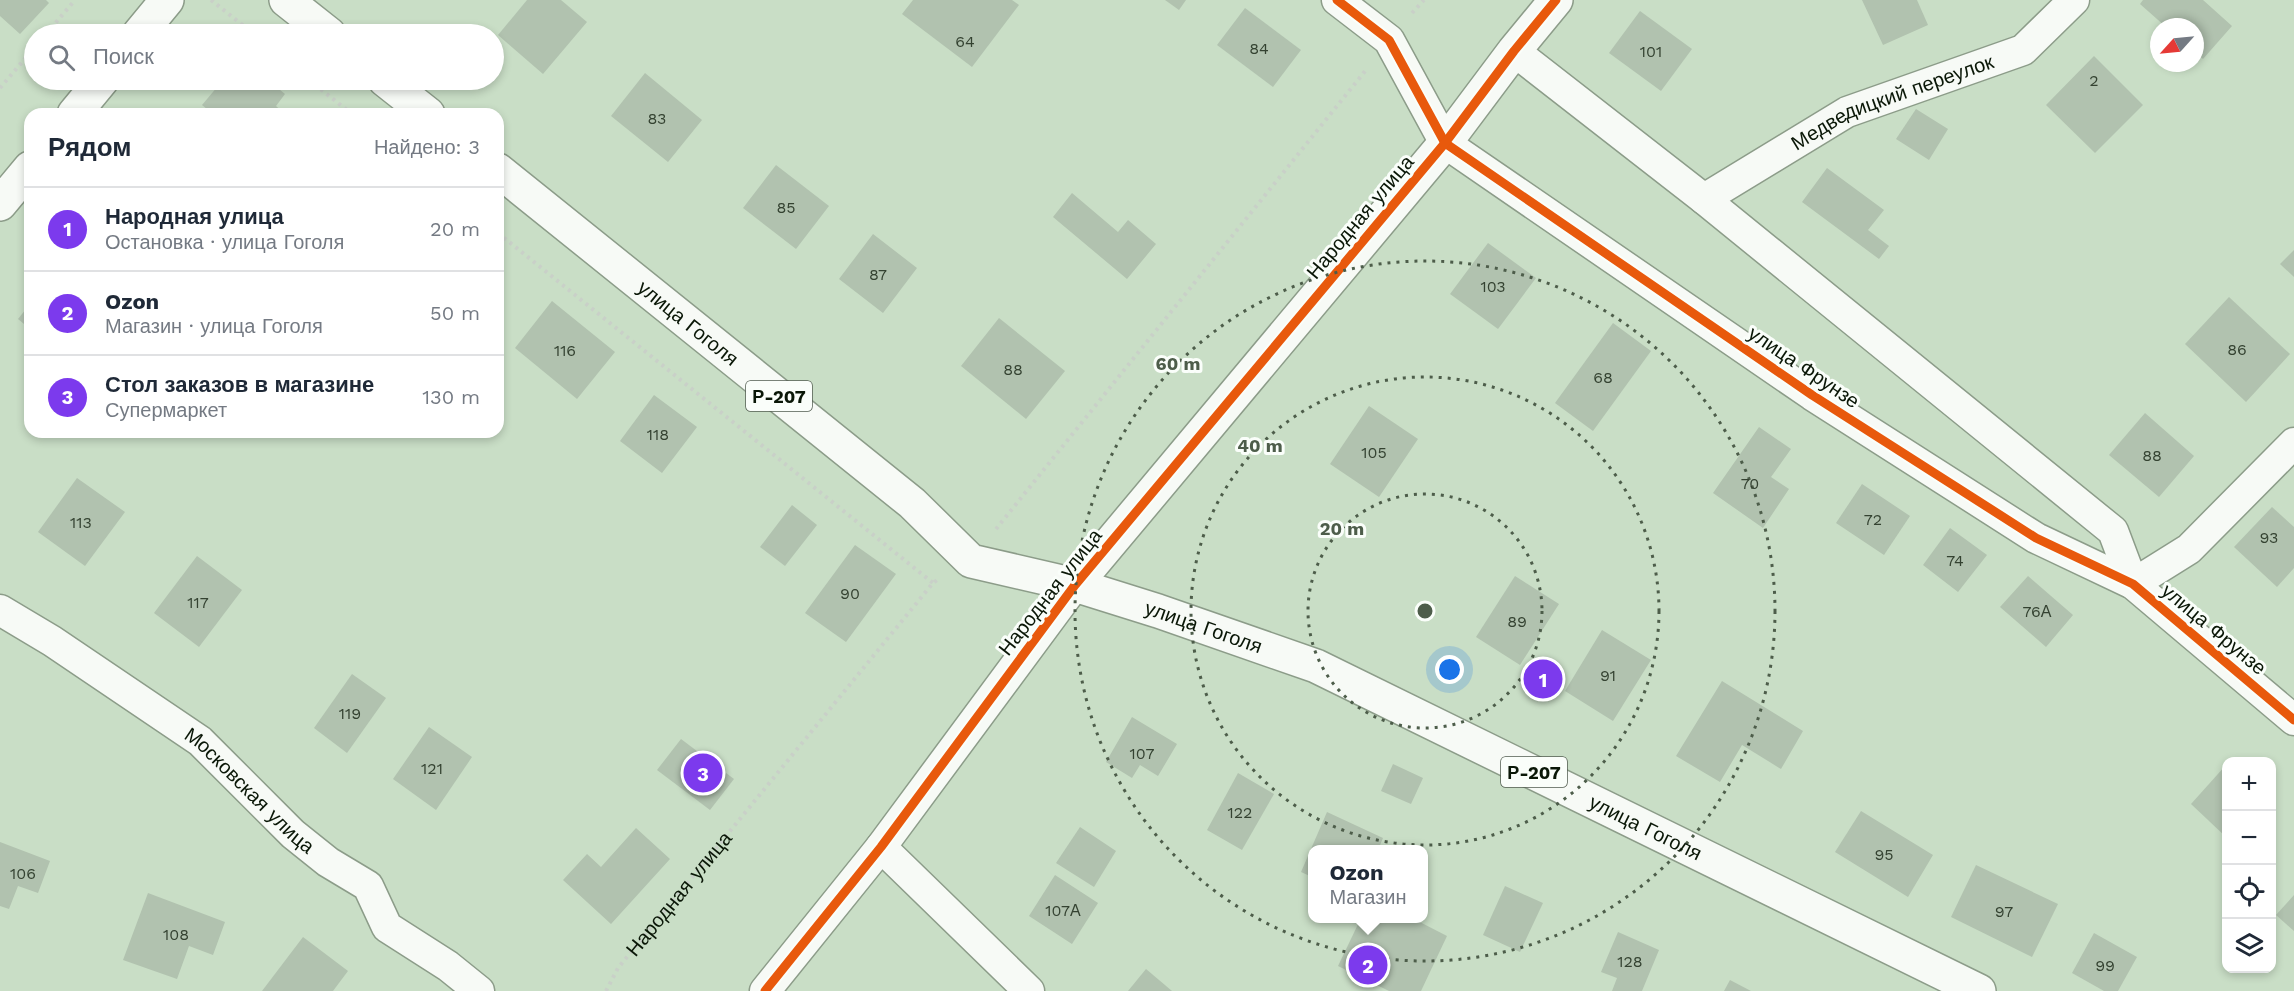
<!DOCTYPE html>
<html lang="ru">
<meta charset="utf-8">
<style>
body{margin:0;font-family:"Work Sans",sans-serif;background:#f6f6f7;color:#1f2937}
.controls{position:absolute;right:18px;bottom:18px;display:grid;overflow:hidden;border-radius:12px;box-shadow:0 3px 9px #0003}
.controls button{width:54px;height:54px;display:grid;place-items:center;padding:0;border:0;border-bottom:2px solid #e0e1e3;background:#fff;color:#1f2937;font:30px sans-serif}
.compass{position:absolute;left:2150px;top:18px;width:54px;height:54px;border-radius:50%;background:#fff;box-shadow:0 3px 9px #0003;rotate:243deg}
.you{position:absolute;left:1450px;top:670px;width:21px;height:21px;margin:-15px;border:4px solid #fff;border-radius:50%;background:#1a73e8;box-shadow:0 0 0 9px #1a73e833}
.badge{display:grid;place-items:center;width:39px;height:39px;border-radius:50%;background:#7c3aed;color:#fff;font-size:20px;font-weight:700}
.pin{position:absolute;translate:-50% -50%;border:3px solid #fff;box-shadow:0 2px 6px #0006}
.popup{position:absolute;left:1308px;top:845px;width:120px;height:78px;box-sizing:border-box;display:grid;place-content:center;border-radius:12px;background:#fff;filter:drop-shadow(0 2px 4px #0005);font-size:20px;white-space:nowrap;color:#747a83}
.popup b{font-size:22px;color:#1f2937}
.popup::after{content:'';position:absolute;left:50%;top:100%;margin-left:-12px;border:12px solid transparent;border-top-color:#fff}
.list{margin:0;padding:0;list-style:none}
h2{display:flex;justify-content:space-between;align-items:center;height:78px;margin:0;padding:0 24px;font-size:26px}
h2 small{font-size:20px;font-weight:400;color:#747a83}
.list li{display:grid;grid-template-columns:39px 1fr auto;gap:18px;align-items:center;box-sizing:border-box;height:84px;padding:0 24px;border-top:2px solid #e0e1e3}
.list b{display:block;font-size:22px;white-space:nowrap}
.list p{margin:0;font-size:20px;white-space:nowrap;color:#747a83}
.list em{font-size:20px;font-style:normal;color:#747a83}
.icon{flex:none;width:33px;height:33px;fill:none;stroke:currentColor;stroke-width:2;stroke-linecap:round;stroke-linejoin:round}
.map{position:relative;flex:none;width:2294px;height:991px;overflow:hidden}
.search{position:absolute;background:#fff;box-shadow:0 3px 9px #0003;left:24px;top:24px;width:480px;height:66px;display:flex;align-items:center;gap:15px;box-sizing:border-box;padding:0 21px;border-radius:33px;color:#747a83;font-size:22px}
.panel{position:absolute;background:#fff;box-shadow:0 3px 9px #0003;left:24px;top:108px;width:480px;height:330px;border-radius:18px}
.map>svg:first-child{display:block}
.building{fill:#b1c2af}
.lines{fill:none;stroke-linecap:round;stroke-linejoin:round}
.street-casing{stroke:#8c9c89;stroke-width:33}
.secondary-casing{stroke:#8c9c89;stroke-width:36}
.primary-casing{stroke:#8c9c89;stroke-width:36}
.path{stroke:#c9d0c8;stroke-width:4;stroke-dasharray:3 4.5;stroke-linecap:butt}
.street{stroke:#f7faf6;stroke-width:30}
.secondary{stroke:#f7faf6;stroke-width:33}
.primary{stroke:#f7faf6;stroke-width:33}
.cycleway-casing{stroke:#fafefa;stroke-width:13}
.cycleway{stroke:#e8590c;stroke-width:9}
.ring{fill:none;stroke:#4d5d4a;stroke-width:3;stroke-dasharray:3 6}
.labels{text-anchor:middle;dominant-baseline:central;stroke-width:6;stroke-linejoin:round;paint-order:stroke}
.number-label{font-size:16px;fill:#344231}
.shield{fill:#fafefa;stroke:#525c50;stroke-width:1.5}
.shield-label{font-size:18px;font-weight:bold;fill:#0a1707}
.street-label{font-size:20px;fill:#0a1707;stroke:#fafefa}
.centre{fill:#4d5d4a;stroke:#fafefa;stroke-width:3}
.ring-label{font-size:18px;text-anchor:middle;font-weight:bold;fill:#4d5d4a;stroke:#fafefa;stroke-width:6;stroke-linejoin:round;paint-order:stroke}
</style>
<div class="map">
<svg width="2294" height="991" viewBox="0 0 2294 991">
<rect width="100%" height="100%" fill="#c9dec6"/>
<g class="building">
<polygon points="0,0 46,0 49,3 20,34 0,16"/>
<polygon points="527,0 561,0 587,22 543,74 498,35"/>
<polygon points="913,0 1012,0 1019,5 972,67 902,14"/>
<polygon points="1165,0 1186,0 1179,10"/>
<polygon points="1862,0 1917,0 1928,25 1883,45"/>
<polygon points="2143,0 2203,0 2232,26 2203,59 2195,52 2195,27 2166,27 2140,4"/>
<polygon points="1245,8 1301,50 1273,87 1217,45"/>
<polygon points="1640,11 1692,49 1661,91 1609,53"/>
<polygon points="2094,56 2143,105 2095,153 2046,105"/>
<polygon points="645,73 702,120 668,162 611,116"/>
<polygon points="223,80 268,80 285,94 276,106 285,114 213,114 202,105"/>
<polygon points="1916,109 1948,129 1929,160 1896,139"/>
<polygon points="776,165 829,206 796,249 743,208"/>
<polygon points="1827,168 1884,210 1868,230 1889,246 1879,259 1802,202"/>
<polygon points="1072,193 1118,232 1128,220 1156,244 1127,279 1053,217"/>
<polygon points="873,234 917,268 883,313 839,279"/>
<polygon points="1488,243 1536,278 1498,329 1450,294"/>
<polygon points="2294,250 2294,277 2280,264"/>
<polygon points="2229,297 2290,354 2246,402 2185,344"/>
<polygon points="552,301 615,352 577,399 515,348"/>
<polygon points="30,304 30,329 18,319"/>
<polygon points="999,318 1065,371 1026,419 961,366"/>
<polygon points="1613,323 1651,351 1593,431 1555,403"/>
<polygon points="654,395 697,427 662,473 620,441"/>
<polygon points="1369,406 1418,439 1379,497 1330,464"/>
<polygon points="2145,413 2194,456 2159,497 2109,455"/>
<polygon points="1759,427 1791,449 1771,477 1789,489 1763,528 1713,493"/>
<polygon points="77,478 125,512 85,566 38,532"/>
<polygon points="1862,484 1910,516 1884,555 1836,523"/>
<polygon points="792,505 817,525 785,566 760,547"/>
<polygon points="2272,507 2294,527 2294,568 2277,587 2234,547"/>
<polygon points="1950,528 1987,555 1958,592 1923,565"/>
<polygon points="855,545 896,574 846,642 805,613"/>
<polygon points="197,556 242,590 199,647 154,613"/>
<polygon points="1515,576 1559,604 1520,665 1476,637"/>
<polygon points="2028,576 2073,615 2046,647 2000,607"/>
<polygon points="1602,630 1651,660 1613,721 1565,691"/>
<polygon points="352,674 386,698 347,753 314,728"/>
<polygon points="1722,681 1803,731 1781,769 1742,745 1720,782 1676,756"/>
<polygon points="1132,717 1177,744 1158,776 1140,765 1132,778 1106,762"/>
<polygon points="429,727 472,757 436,810 393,779"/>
<polygon points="681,739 734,779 710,810 657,770"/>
<polygon points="1393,764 1423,778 1411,804 1381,791"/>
<polygon points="2226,765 2226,837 2191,804"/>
<polygon points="1238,773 1274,794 1242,850 1207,830"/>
<polygon points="1861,811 1933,855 1908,897 1835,852"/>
<polygon points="1327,812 1383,838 1378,850 1312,850 1312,877 1301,872"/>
<polygon points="1080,827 1116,851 1094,887 1056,863"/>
<polygon points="636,828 670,859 611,924 563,880 587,854 601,867"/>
<polygon points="0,842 50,861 38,893 18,886 9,909 0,906"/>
<polygon points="1976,865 2058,904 2032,957 1951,917"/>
<polygon points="1055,875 1098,903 1072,944 1029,916"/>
<polygon points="1505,886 1543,903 1520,952 1483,935"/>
<polygon points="148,893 225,922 213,955 189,946 177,979 123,960"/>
<polygon points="2294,895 2294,931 2276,915"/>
<polygon points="1361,918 1412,918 1447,936 1421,991 1389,991 1338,966"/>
<polygon points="1618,932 1659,950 1642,991 1612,991 1617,978 1601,972"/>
<polygon points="2094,933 2137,957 2118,991 2104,991 2072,973"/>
<polygon points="303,937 348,971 333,991 262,991"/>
<polygon points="1146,969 1172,991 1128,991"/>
<polygon points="1730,980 1751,991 1724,991"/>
</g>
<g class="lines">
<defs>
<g id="street">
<polyline points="1337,0 1389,40 1445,143 1812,395 2036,538 2133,584 2294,720"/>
<polyline points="1514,51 1704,199 2113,531 2133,584 2189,549 2294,443"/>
<path id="s2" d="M1704,199L1847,112L2023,50L2074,0"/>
<path id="s3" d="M0,610L52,641L200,741L293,834L328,862L368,886L387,927L448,966L479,991"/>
<polyline points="881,847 1029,991"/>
<polyline points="765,991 881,847 1075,585"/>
</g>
<g id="secondary">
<polyline points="139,34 167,0"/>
<polyline points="74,114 102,80"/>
<polyline points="0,204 30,168"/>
<polyline points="1075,585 1445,143 1514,51 1556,0"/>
</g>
<g id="primary">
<polyline points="286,0 329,34"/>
<polyline points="385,80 428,114"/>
<path id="s4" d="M498,170L912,503L971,561L1075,585L1158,611L1316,666L1979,991"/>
</g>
</defs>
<use href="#street" class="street-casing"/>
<use href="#secondary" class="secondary-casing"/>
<use href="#primary" class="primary-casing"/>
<g class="path">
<polyline points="211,0 254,34"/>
<polyline points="1412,13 1424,0"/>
<polyline points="46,34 75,0"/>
<polyline points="309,80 352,114"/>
<polyline points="0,88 34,48"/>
<polyline points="498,233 933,583"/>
<polyline points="996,529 1366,70"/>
<path id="s1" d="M606,991L618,968L933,583L937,580"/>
</g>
<use href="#street" class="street"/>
<use href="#secondary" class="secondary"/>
<use href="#primary" class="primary"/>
<defs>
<g id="cycleway">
<polyline points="1337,0 1389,40 1445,143 1812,395 2036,538 2133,584 2294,720"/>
<polyline points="765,991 881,847 1075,585 1445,143 1514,51 1556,0"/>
</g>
</defs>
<use href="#cycleway" class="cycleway-casing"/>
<use href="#cycleway" class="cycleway"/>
</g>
<g class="ring">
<circle cx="1425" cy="611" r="117"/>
<circle cx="1425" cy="611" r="234"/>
<circle cx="1425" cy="611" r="350"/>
</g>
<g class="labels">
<g class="number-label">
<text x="965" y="41">64</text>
<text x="1259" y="48">84</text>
<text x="1651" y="51">101</text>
<text x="2094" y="80">2</text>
<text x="657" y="118">83</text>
<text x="786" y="207">85</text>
<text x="878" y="274">87</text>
<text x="1493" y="286">103</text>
<text x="2237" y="349">86</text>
<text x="565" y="350">116</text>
<text x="1013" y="369">88</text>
<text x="1603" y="377">68</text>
<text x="658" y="434">118</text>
<text x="1374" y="452">105</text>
<text x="2152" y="455">88</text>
<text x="1750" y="483">70</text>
<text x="1873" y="519">72</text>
<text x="81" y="522">113</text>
<text x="2269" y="537">93</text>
<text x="1955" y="560">74</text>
<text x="850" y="593">90</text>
<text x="198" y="602">117</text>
<text x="2037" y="611">76А</text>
<text x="1517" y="621">89</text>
<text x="1608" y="675">91</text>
<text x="350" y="713">119</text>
<text x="1142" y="753">107</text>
<text x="432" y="768">121</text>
<text x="1240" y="812">122</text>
<text x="1884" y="854">95</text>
<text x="23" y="873">106</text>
<text x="1063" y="910">107А</text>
<text x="2004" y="911">97</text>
<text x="176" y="934">108</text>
<text x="1630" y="961">128</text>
<text x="2105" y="965">99</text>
</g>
<g class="shield">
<rect x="746" y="381" width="66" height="30" rx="4.5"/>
<rect x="1501" y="757" width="66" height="30" rx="4.5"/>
</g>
<g class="shield-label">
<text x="779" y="396">Р-207</text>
<text x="1534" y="772">Р-207</text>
</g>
<g class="street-label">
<text stroke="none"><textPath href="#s2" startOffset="213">Медведицкий переулок</textPath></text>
<text transform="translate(1360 217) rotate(-50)">Народная улица</text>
<text stroke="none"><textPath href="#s4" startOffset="244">улица Гоголя</textPath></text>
<text transform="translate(1804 367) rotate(34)">улица Фрунзе</text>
<text transform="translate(1050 592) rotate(-52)">Народная улица</text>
<text stroke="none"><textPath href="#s4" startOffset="856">улица Гоголя</textPath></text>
<text transform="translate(2214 629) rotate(40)">улица Фрунзе</text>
<text stroke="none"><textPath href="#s3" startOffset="309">Московская улица</textPath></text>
<text stroke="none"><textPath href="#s4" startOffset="1342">улица Гоголя</textPath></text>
<text stroke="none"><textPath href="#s1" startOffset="122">Народная улица</textPath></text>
</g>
</g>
<circle cx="1425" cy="611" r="9" class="centre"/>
<g class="ring-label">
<text x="1178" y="370">60 m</text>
<text x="1260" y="452">40 m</text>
<text x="1342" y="535">20 m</text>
</g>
</svg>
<div class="controls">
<button>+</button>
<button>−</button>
<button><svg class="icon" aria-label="locate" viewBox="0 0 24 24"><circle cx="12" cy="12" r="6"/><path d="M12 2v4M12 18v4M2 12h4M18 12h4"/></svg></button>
<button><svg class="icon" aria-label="layers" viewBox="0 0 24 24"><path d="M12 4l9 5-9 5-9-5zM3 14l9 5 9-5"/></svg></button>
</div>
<svg class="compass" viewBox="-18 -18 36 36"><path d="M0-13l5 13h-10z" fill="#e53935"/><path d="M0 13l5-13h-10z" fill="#747a83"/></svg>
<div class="you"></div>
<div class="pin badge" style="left:1543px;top:679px">1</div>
<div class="pin badge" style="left:1368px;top:965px">2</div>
<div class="popup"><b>Ozon</b>Магазин</div>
<div class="pin badge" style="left:703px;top:773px">3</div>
<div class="search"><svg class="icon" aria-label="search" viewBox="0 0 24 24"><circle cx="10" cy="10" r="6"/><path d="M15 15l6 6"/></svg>Поиск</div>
<section class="panel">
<h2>Рядом<small>Найдено: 3</small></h2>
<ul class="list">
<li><span class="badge">1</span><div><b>Народная улица</b><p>Остановка · улица Гоголя</p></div><em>20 m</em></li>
<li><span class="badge">2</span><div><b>Ozon</b><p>Магазин · улица Гоголя</p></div><em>50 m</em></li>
<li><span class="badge">3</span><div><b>Стол заказов в магазине</b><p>Супермаркет</p></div><em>130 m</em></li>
</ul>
</section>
</div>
